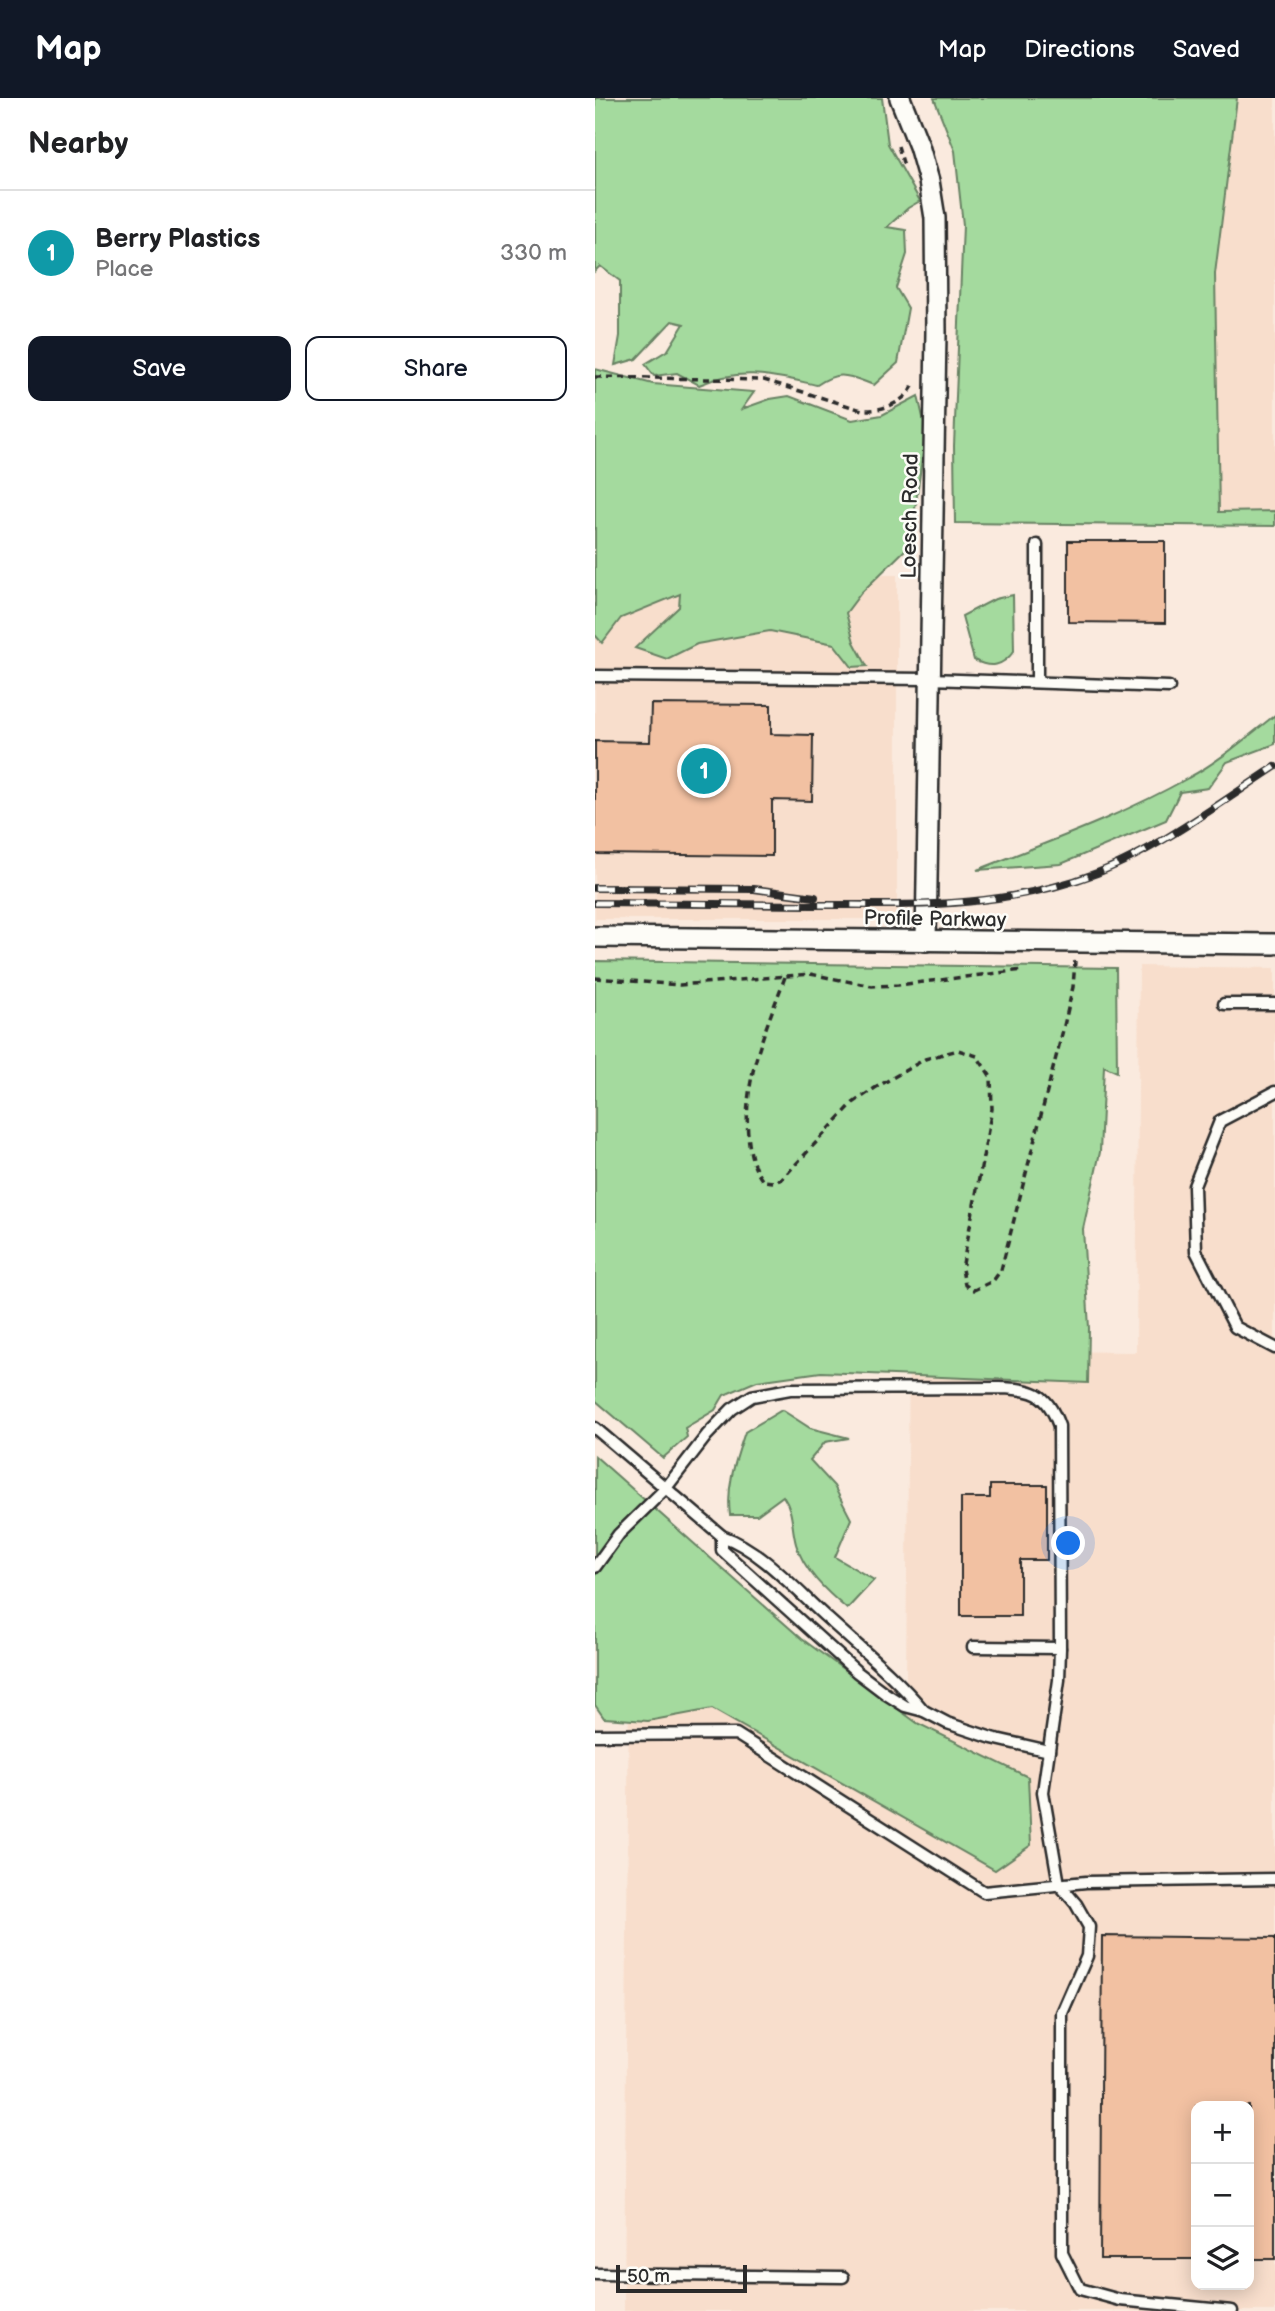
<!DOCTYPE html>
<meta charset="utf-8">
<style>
body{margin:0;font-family:"Balsamiq Sans",sans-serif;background:#f6f6f6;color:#202124}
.controls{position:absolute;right:21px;bottom:21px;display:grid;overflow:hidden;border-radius:14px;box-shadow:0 4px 18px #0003}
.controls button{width:63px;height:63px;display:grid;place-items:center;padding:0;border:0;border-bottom:2px solid #e0e0e0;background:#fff;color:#202124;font:35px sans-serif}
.scale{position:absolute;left:21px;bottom:18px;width:131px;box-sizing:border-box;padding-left:7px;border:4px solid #2b2b2b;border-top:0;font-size:19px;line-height:24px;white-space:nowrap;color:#2b2b2b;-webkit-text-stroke:5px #fdfcf7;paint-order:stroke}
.you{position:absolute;left:474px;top:1446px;width:24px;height:24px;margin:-18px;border:5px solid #fff;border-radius:50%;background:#1a73e8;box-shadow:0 0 0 10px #1a73e833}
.badge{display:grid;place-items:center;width:46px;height:46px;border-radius:50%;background:#111827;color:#fff;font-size:23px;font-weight:700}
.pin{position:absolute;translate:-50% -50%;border:4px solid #fff;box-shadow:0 2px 7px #0006}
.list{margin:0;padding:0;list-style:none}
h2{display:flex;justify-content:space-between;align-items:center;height:91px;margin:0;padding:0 28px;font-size:30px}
h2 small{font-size:23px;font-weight:400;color:#757577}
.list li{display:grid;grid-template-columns:46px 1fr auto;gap:21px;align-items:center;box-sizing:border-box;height:126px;padding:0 28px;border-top:2px solid #e0e0e0}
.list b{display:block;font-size:26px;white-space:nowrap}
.list p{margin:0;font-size:23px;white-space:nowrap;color:#757577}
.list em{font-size:23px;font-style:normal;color:#757577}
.actions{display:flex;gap:14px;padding:21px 28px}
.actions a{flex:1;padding:16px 0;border:2px solid #111827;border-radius:14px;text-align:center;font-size:24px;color:#111827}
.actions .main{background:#111827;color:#fff}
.icon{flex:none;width:38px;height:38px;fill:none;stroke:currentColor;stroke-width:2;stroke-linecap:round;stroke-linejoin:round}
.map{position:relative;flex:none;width:680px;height:2213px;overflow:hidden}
header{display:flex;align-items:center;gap:42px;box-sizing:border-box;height:98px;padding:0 35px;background:#111827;color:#fff}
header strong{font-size:33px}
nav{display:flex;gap:38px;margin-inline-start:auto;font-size:24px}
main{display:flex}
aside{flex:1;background:#fff}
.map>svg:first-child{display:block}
.built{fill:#f8decc;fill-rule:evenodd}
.green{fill:#a4da9e;stroke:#688264;stroke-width:2}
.building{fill:#f2c1a2;stroke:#2b2b2b;stroke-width:2}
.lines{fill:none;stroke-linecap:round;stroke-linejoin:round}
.lane-casing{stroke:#2b2b2b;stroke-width:15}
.street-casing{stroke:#2b2b2b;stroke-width:24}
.path{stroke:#2b2b2b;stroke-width:3.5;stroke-dasharray:7 5;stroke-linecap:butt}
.lane{stroke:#fdfcf7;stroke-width:10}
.street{stroke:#fdfcf7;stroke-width:19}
.rail-casing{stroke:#2b2b2b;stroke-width:8}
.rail{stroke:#fdfcf7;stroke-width:5;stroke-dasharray:16;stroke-linecap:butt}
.labels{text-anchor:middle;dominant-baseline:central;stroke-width:5;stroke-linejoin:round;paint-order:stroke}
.street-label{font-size:21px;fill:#2b2b2b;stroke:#fdfcf7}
</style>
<header>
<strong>Map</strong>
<nav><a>Map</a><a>Directions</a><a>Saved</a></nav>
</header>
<main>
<aside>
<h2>Nearby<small></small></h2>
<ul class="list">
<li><span class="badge" style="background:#0f9aa8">1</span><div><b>Berry Plastics</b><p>Place</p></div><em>330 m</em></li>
</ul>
<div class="actions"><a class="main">Save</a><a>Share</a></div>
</aside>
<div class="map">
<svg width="680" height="2213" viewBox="0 0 680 2213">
<rect width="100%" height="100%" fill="#faeade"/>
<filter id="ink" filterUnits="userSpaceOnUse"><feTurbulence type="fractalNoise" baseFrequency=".0143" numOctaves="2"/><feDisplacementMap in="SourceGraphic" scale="14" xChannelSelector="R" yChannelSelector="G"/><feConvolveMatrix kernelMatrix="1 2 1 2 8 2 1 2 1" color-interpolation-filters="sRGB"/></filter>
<g filter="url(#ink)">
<g class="built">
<polygon points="642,0 680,0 680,413 624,415 620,176"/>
<polygon points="302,477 302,821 0,821 0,478"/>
<path d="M544,868L680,870V2213H29L34,1581L311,1583L314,1252L541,1254ZM601,2008H654V2187H601Z"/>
</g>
<g class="green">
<path d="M0,0H287L293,46L325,103L313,110L292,129L311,132L312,156L301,190L313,210L303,265L279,287C254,278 245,271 222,287C179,278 147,268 104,287L82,275L59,278L50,266L73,252L89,226L77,223L41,261L20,267L25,238V183L5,168L0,173Z"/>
<polygon points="339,0 642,0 620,176 624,414 680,413 680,428 360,425 359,348 368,127 360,53"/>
<polygon points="0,271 58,286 159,294 147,311 175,301 194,298 257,322 287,317 323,298 331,332 315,447 266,495 251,515 259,544 272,568 257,569 239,546 175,533 102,546 72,561 40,550 84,509 85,496 26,520 7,545 0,537"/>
<path d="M418,497L419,553C408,568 396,571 379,562L367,518L400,501Z"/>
<path d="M680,617V646L632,664L613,690L585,694L571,722L466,766L382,772C453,744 526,718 593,680C625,663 652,639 680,617Z"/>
<polygon points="0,863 521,870 522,974 509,968 505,1054 488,1131 494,1230 493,1285 226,1274 162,1283 129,1297 120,1312 90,1330 92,1339 68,1360 0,1302"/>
<path d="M187,1312L215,1330L254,1340L230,1344L215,1362L239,1388L256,1421L240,1459L279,1482L252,1511C232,1494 208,1472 201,1446C196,1428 199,1414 188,1398L162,1417H135C131,1388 141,1361 150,1334Z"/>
<polygon points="0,1358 207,1541 322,1625 433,1679 436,1747 400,1772 117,1611 53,1623 9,1620 0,1607"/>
</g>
<g class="building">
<polygon points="473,443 570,443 570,525 473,524"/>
<polygon points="56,606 176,607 176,636 218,637 217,703 177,702 177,758 0,756 0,643 55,644"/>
<polygon points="395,1387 452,1387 452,1462 425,1462 425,1518 366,1518 366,1400 395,1400"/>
<polygon points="507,1838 680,1840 680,2161 654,2161 654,2008 601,2008 601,2161 505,2161"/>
</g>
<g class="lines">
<defs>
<g id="lane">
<polyline points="0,578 335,581 574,589"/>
<polyline points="442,584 442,447"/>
<polyline points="629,906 680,906"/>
<polyline points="680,994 625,1023 599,1088 601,1153 640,1229 680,1250"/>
<path d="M0,1330L127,1438C165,1451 201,1492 232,1520C265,1550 300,1578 329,1613"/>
<polyline points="127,1438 127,1452 262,1574 291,1596 310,1608 329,1613 352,1625 397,1640 454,1653"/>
<path d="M0,1469L24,1436L71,1390L112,1337L137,1311L157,1298L195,1291L404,1290C438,1291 452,1294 464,1328L465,1550L464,1582L448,1694L464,1786L481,1806L494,1829L492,1858L467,1915V2155L485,2191L525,2202L637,2213"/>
<polyline points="378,1549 465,1550"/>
<polyline points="0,1637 141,1636 389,1794 491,1784 680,1781"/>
<polyline points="0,2176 248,2179"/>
</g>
<g id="street">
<polyline points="305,0 324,48 334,83 340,120 341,234 331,843"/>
<polyline points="0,839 680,846"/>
</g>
</defs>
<use href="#lane" class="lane-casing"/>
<use href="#street" class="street-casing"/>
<g class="path">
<polyline points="303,48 309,68"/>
<path d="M0,279L169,282L267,312C288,313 311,305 320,284"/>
<path d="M190,879C171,931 148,980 153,1037C155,1054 157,1069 168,1083L179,1084L187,1081L258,1005L280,990L330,961L363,952L382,958L396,979L397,1011L367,1171L370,1187L379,1192L398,1183L406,1172L468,932L478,889L480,863"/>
<polyline points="0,880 85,887 215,876 277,888 303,887 428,872"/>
</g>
<use href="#lane" class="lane"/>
<use href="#street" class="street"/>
<defs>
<g id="rail">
<polyline points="0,790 159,791 220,799"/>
<path d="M0,805C73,805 146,806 218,807C317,807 408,811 502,775C563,751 625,705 680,669"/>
</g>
</defs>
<use href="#rail" class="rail-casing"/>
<use href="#rail" class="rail"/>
</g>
</g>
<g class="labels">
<g class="street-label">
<text transform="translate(315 418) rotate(-89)">Loesch Road</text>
<text transform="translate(340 821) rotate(1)">Profile Parkway</text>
</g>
</g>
</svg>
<div class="controls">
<button>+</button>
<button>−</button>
<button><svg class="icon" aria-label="layers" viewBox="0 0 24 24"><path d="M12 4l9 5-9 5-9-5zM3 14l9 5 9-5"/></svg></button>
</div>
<div class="scale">50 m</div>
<div class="you"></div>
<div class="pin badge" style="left:109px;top:673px;background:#0f9aa8">1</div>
</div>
</main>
